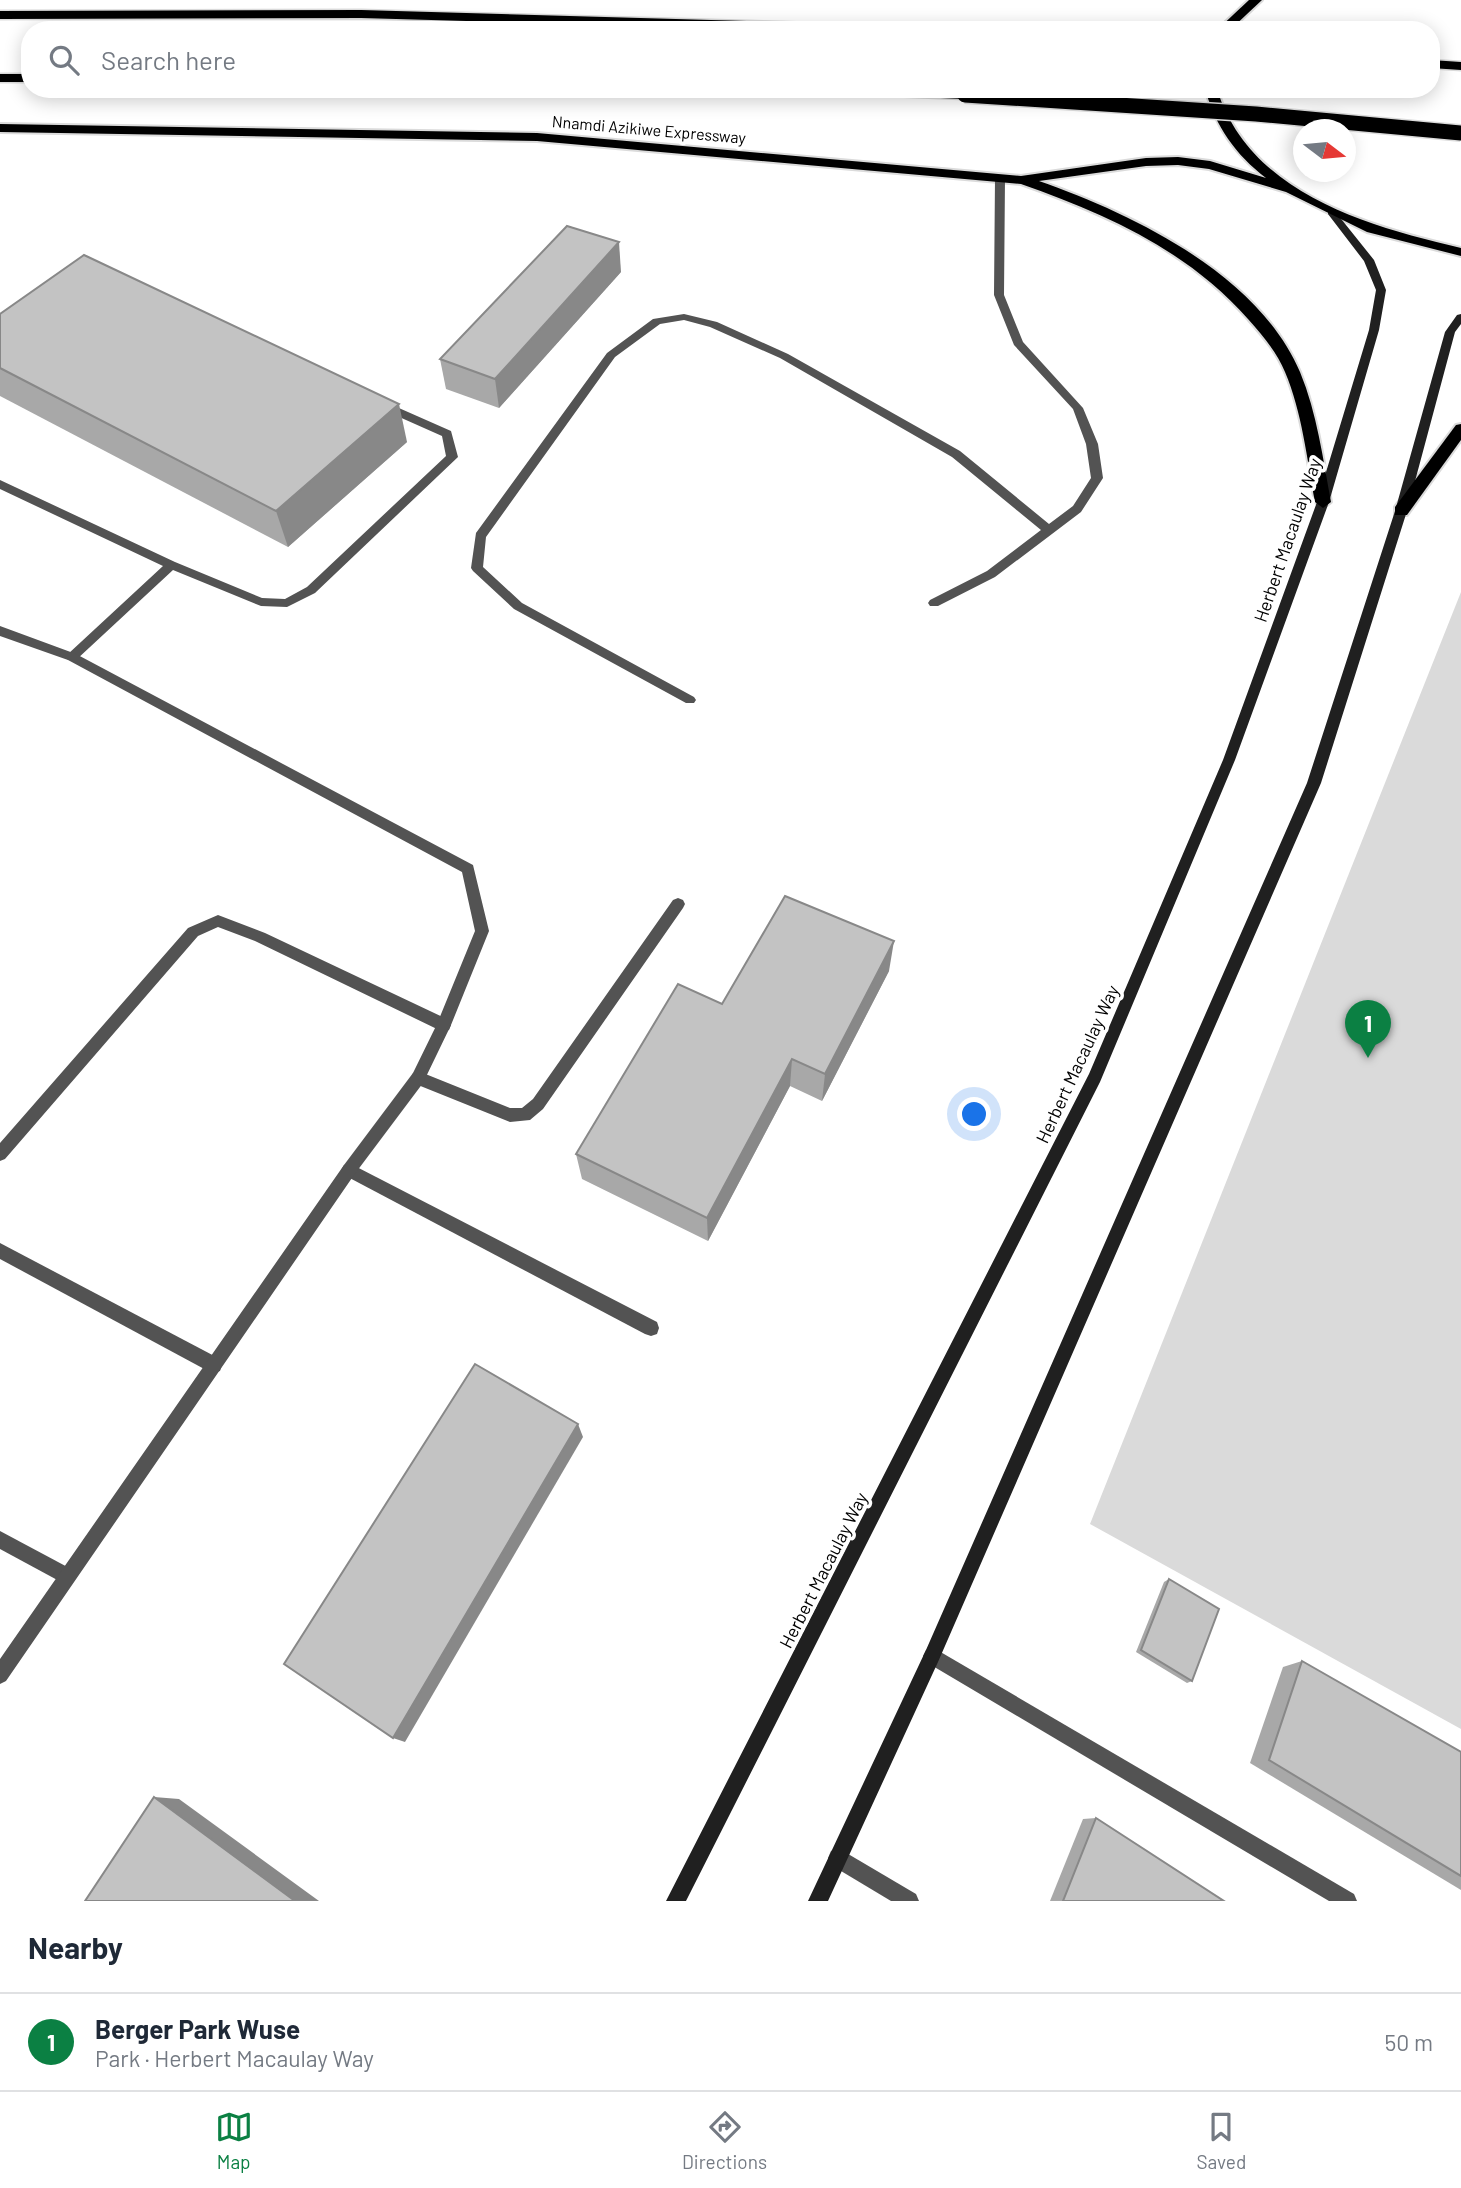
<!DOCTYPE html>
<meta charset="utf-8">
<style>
body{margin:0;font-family:Barlow,sans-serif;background:#f6f6f7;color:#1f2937}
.compass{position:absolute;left:1293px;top:119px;width:63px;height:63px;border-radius:50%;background:#fff;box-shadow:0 4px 18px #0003;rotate:106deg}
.you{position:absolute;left:975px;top:1115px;width:24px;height:24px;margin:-18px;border:5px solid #fff;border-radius:50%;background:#1a73e8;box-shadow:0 0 0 10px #1a73e833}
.badge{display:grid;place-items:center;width:46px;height:46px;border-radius:50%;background:#0b8043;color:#fff;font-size:23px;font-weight:700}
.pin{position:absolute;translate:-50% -58px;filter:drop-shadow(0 2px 4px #0008)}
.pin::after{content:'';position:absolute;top:37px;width:24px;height:21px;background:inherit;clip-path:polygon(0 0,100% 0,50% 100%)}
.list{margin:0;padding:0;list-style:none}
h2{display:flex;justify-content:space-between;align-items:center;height:91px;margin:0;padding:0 28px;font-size:30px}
h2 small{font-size:23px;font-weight:400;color:#747a83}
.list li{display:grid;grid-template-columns:46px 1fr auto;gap:21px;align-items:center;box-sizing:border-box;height:98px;padding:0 28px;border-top:2px solid #e0e1e3}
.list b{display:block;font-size:26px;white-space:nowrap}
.list p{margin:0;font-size:23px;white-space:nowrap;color:#747a83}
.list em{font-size:23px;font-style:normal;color:#747a83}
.icon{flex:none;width:38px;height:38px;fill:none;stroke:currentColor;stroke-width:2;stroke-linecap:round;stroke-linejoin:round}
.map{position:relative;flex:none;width:1461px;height:1901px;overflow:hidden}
.search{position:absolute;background:#fff;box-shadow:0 4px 18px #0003;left:21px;right:21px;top:21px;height:77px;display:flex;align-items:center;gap:18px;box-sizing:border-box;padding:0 24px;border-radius:28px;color:#747a83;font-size:26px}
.sheet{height:189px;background:#fff}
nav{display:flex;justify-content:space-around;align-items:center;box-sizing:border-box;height:98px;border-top:2px solid #e0e1e3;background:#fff;font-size:19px;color:#747a83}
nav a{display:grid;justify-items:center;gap:4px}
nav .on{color:#0b8043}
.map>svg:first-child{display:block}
.green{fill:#dadada}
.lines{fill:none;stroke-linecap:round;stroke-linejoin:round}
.trunk-casing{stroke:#dbdbdb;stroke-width:4}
.motorway-casing{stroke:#dbdbdb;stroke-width:3}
.service{fill:#535353;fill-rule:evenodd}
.minor{fill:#535353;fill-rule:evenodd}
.secondary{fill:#202020;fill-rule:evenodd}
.trunk{fill:#000;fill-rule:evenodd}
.motorway{fill:#000;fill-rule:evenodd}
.motorway-bridge-casing{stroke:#dbdbdb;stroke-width:18;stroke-linecap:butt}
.motorway-bridge{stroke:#000;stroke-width:15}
.wall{fill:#a8a8a8}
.shaded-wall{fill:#888}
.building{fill:#c3c3c3;stroke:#888;stroke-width:2}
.labels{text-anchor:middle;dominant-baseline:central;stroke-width:7;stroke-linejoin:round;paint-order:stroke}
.far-street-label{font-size:16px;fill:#000;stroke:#fff}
.street-label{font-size:18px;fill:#000;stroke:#fff}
</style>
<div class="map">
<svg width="1461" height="1901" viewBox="0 0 1461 1901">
<rect width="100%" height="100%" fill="#fff"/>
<polygon class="green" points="1461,592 1461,1729 1090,1524"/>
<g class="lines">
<defs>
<g id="trunk">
<polygon points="1249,0 1262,0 1230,30 1217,30"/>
<path d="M1205,89H1217C1249,193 1367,226 1461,248V256L1367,232L1286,192L1209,169L1178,165L1146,166L1039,181C1133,214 1258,274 1300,372C1317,413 1323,459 1331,502L1323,508L1315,502C1307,459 1302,412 1285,372C1277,352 1262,335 1248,319C1187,250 1106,214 1021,184L537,141L0,132V124L537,133L1021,176L1146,158L1178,157L1210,161L1266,178C1235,154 1216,127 1205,89Z"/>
<polygon points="1461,424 1461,440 1407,515 1395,515 1395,507 1456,425"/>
</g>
<g id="motorway">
<polygon points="361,10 918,26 924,30 773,30 361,18 0,19 0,11"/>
<polygon points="1431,60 1461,62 1461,70 1431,68"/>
<rect x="0" y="74" width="30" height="8"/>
<path d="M811,89C836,89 959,84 972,95L965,99L818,93Z"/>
</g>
</defs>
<use href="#trunk" class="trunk-casing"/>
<use href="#motorway" class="motorway-casing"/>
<g class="service">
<polygon points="1000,175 1005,178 1004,295 1023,342 1083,408 1098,444 1103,478 1081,512 995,577 938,606 930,606 928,603 930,600 987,571 1041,530 952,457 780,358 710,327 684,320 660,324 615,357 486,537 483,567 522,603 694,697 696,700 694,703 686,703 514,609 473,571 471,568 476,533 607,353 653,319 684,314 717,322 788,354 960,451 1049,524 1073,506 1091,478 1086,444 1073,409 1014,345 994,295 995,178"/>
<polygon points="383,401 451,431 458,457 315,593 287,607 261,606 173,570 76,660 68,660 66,657 68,654 163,566 0,489 0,480 175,562 262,598 285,599 307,587 446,456 442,436 379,408 378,405"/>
<polygon points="678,898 683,900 685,904 683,908 543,1109 530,1120 510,1122 413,1083 411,1078 413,1073 418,1071 510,1108 522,1108 533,1099 673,900"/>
<polygon points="218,915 265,933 449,1020 451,1025 449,1030 444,1031 439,1030 255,941 218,927 198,936 5,1159 0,1161 0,1143 188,928"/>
<polygon points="349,1163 657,1322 659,1328 657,1334 651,1336 645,1334 344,1175 341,1170 344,1165"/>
<polygon points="0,1243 220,1359 222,1365 220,1371 214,1373 208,1371 0,1259"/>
<polygon points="0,1531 73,1570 76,1576 73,1582 67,1585 61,1582 0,1549"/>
<polygon points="932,1647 1354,1894 1357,1901 1329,1901 926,1662 923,1656 926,1650"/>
<polygon points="838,1848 916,1894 919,1901 891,1901 831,1865 828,1858 831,1851"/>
</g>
<polygon class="minor" points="0,626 76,654 473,865 489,931 451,1025 423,1083 354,1175 6,1681 0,1684 0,1659 344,1165 413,1073 437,1024 475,931 462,872 68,660 0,636"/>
<g class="secondary">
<polygon points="1328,210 1334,210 1374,260 1386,290 1379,330 1329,502 1235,760 1100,1082 686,1901 666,1901 1089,1074 1223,760 1317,502 1369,330 1376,290 1364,261 1328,214"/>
<polygon points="1461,314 1461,324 1455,332 1407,511 1321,783 938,1662 828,1901 808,1901 926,1650 1307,783 1395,511 1445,332 1457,315"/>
</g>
<use href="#trunk" class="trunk"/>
<use href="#motorway" class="motorway"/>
<defs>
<polyline id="motorway-bridge" points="965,95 1256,114 1461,133"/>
</defs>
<use href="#motorway-bridge" class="motorway-bridge-casing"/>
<use href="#motorway-bridge" class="motorway-bridge"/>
</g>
<g class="wall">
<polygon points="621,272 499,408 446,389 440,359"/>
<polygon points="0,314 407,442 288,547 0,396"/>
<polygon points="889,971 822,1101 790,1086 708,1241 582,1179 576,1154 722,1004"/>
<polygon points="1169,1579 1192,1681 1187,1683 1136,1652 1164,1582"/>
<polygon points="1302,1661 1461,1752 1461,1890 1250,1763 1283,1667"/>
<polygon points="1096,1818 1224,1901 1050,1901 1083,1819"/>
</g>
<g class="shaded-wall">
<polygon points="619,242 621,272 499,408 495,379"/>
<polygon points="399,404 407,442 288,547 276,511"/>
<polygon points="894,941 889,971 822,1101 825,1074"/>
<polygon points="792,1059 790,1086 708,1241 707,1218"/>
<polygon points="578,1424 583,1437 405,1742 393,1738"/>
<polygon points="154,1797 179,1799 319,1901 295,1901"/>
</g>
<g class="building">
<polygon points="567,226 619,242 495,379 440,359"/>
<polygon points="84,255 399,404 276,511 0,368 0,314"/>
<polygon points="785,896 894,941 825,1074 792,1059 707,1218 576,1154 678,984 722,1004"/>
<polygon points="475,1364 578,1424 393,1738 284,1664"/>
<polygon points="1169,1579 1219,1609 1192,1681 1141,1650"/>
<polygon points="1302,1661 1461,1752 1461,1876 1269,1760"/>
<polygon points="154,1797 295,1901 85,1901"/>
<polygon points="1096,1818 1224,1901 1063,1901"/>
</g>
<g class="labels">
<g class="far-street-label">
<text transform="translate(649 129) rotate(5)">Nnamdi Azikiwe Expressway</text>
</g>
<g class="street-label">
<text transform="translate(1287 540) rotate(-71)">Herbert Macaulay Way</text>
<text transform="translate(1077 1064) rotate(-65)">Herbert Macaulay Way</text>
<text transform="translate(823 1570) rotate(-63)">Herbert Macaulay Way</text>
</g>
</g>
</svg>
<svg class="compass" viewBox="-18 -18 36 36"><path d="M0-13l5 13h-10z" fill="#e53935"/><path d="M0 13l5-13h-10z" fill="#747a83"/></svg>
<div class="you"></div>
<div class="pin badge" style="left:1368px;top:1058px">1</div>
<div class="search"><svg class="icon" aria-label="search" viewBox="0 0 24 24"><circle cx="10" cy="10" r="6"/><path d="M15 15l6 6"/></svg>Search here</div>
</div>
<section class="sheet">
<h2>Nearby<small></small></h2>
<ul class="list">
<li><span class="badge">1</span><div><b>Berger Park Wuse</b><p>Park · Herbert Macaulay Way</p></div><em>50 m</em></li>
</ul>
</section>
<nav>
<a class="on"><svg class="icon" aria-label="map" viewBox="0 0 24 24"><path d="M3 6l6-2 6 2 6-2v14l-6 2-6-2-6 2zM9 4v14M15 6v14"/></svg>Map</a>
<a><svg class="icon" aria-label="directions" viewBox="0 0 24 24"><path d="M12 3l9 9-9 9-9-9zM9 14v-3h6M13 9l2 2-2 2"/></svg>Directions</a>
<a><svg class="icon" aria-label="saved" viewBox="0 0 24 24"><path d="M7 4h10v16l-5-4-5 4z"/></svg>Saved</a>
</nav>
